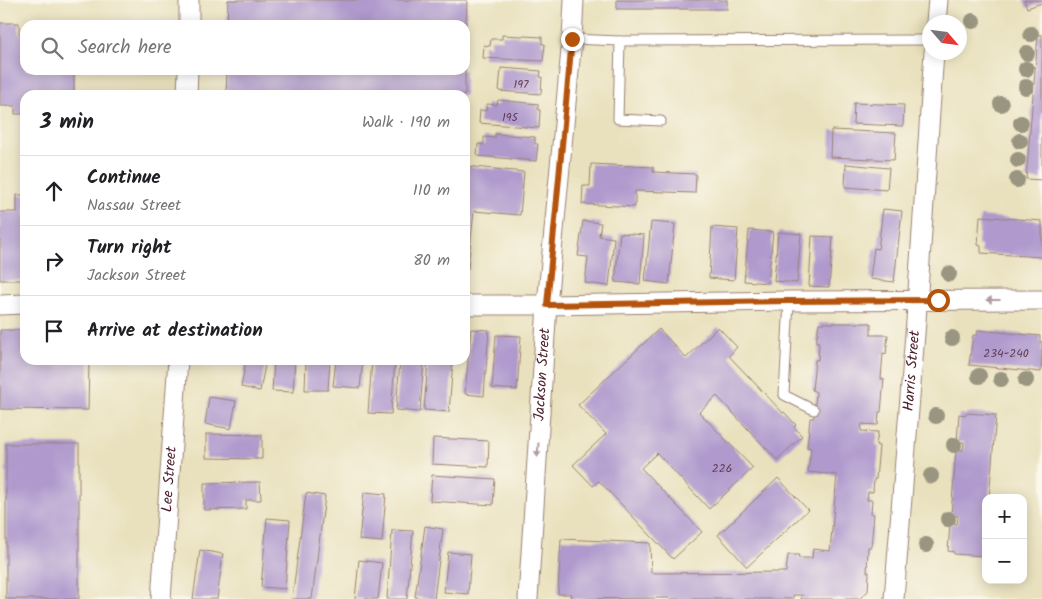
<!DOCTYPE html>
<meta charset="utf-8">
<style>
body{margin:0;font-family:Kalam,sans-serif;background:#f6f6f6;color:#202124}
.controls{position:absolute;right:15px;bottom:15px;display:grid;overflow:hidden;border-radius:10px;box-shadow:0 2px 12px #0003}
.controls button{width:45px;height:45px;display:grid;place-items:center;padding:0;border:0;border-bottom:1px solid #e0e0e0;background:#fff;color:#202124;font:25px sans-serif}
.compass{position:absolute;left:922px;top:15px;width:45px;height:45px;border-radius:50%;background:#fff;box-shadow:0 2px 12px #0003;rotate:118deg}
.stop{position:absolute;width:15px;height:15px;margin:-11px;border:4px solid #b45309;border-radius:50%;background:#fff}
.stop.end{background:#b45309;border-color:#fff;box-shadow:0 1px 5px #0008}
.list{margin:0;padding:0;list-style:none}
h2{display:flex;justify-content:space-between;align-items:center;height:65px;margin:0;padding:0 20px;font-size:21px}
h2 small{font-size:16px;font-weight:400;color:#757577}
.list li{display:grid;grid-template-columns:32px 1fr auto;gap:15px;align-items:center;box-sizing:border-box;height:70px;padding:0 20px;border-top:1px solid #e0e0e0}
.list b{display:block;font-size:19px;white-space:nowrap}
.list p{margin:0;font-size:16px;white-space:nowrap;color:#757577}
.list em{font-size:16px;font-style:normal;color:#757577}
.icon{flex:none;width:28px;height:28px;fill:none;stroke:currentColor;stroke-width:2;stroke-linecap:round;stroke-linejoin:round}
.map{position:relative;flex:none;width:1042px;height:599px;overflow:hidden}
.search{position:absolute;background:#fff;box-shadow:0 2px 12px #0003;left:20px;top:20px;width:450px;height:55px;display:flex;align-items:center;gap:12px;box-sizing:border-box;padding:0 18px;border-radius:15px;color:#757577;font-size:19px}
.panel{position:absolute;background:#fff;box-shadow:0 2px 12px #0003;left:20px;top:90px;width:450px;height:275px;border-radius:15px}
.map>svg:first-child{display:block}
.building{fill:#af99cd}
.lines{fill:none;stroke-linecap:round;stroke-linejoin:round}
.lane-casing{stroke:#9a8074;stroke-width:11}
.street-casing{stroke:#9a8074;stroke-width:21}
.lane{stroke:#fff;stroke-width:9}
.street{stroke:#fff;stroke-width:19}
.tree{fill:#9a9580}
.oneway{fill:#ae9aa0}
.route{stroke:#b45309;stroke-width:6}
.labels{text-anchor:middle;dominant-baseline:central;stroke-width:5;stroke-linejoin:round;paint-order:stroke}
.number-label{font-size:12px;fill:#633e54}
.street-label{font-size:15px;fill:#4a1f2b;stroke:#fbf7ec}
</style>
<div class="map">
<svg width="1042" height="599" viewBox="0 0 1042 599">
<rect width="100%" height="100%" fill="#fbf7ec"/>
<filter id="ink" filterUnits="userSpaceOnUse"><feTurbulence type="fractalNoise" baseFrequency=".02" numOctaves="2"/><feDisplacementMap in="SourceGraphic" scale="10" xChannelSelector="R" yChannelSelector="G"/><feConvolveMatrix kernelMatrix="1 2 1 2 8 2 1 2 1" color-interpolation-filters="sRGB"/></filter>
<filter id="wash" filterUnits="userSpaceOnUse"><feTurbulence type="fractalNoise" baseFrequency=".0096" numOctaves="4" result="noise"/><feDisplacementMap in="SourceGraphic" scale="20" xChannelSelector="R" yChannelSelector="G"/><feGaussianBlur stdDeviation="1.12" result="paint"/><feColorMatrix in="noise" values="0 0 0 0 0 0 0 0 0 0 0 0 0 0 0 0 0 1.4 0 .05"/><feComposite in="paint" operator="in"/></filter>
<g filter="url(#wash)">
<rect width="100%" height="100%" fill="#e9e1bd"/>
<g id="blocks">
<g class="building">
<polygon points="228,0 467,0 466,25 227,25"/>
<rect x="617" y="0" width="110" height="9"/>
<polygon points="1024,0 1042,0 1042,3 1027,8"/>
<polygon points="0,23 19,23 19,34 25,34 25,70 74,70 74,95 25,95 25,114 15,114 15,106 0,106"/>
<polygon points="502,35 542,37 542,44 545,44 543,61 483,58 484,45 490,46 491,39 502,39"/>
<polygon points="1038,35 1042,35 1042,180 1026,179"/>
<polygon points="501,68 541,71 540,77 542,77 541,94 499,91"/>
<polygon points="227,70 465,70 465,95 226,95"/>
<polygon points="498,100 538,104 538,110 540,110 539,128 479,123 480,110 486,111 487,104 497,105"/>
<polygon points="854,103 904,105 903,126 853,124"/>
<polygon points="831,130 896,133 894,160 830,157"/>
<polygon points="495,134 535,137 535,144 538,144 536,161 477,156 478,144 484,145 484,137 495,138"/>
<polygon points="591,164 653,167 653,172 696,174 695,193 635,191 635,207 582,204 583,186 590,186"/>
<polygon points="846,164 889,168 887,190 845,187"/>
<polygon points="465,166 524,172 520,215 474,211 468,269 465,268"/>
<polygon points="17,195 25,195 25,280 0,280 0,212 17,212"/>
<polygon points="883,209 902,211 894,282 870,279 874,248 878,249"/>
<polygon points="980,216 1042,221 1042,257 981,253 981,246 978,245"/>
<polygon points="583,221 601,223 599,236 614,238 609,286 585,283 588,257 578,256"/>
<polygon points="651,222 675,224 669,284 645,281"/>
<polygon points="712,227 738,229 734,280 709,278"/>
<polygon points="749,230 773,232 768,283 744,281"/>
<polygon points="778,232 801,234 797,283 774,281"/>
<polygon points="620,233 644,235 640,284 615,282"/>
<polygon points="812,236 833,237 829,287 809,286"/>
<polygon points="819,323 871,323 871,335 888,335 886,354 883,353 881,379 884,379 881,412 879,412 878,425 862,424 861,431 878,432 876,445 879,446 876,479 874,479 873,492 868,492 867,500 872,500 871,514 874,514 871,547 868,547 867,572 869,572 868,591 859,599 801,599 802,595 793,595 793,599 669,599 669,598 570,599 571,594 558,594 561,539 650,543 651,573 786,572 788,555 799,555 798,558 812,558 813,549 830,551 837,475 808,472 811,448 807,447 810,418 814,418 816,392 812,390 815,360 818,360 819,342 816,342"/>
<polygon points="718,327 737,347 729,356 783,413 784,412 796,425 794,427 802,436 777,460 717,396 699,412 753,468 709,509 657,453 641,468 702,532 673,559 599,481 593,486 573,465 606,434 578,405 659,329 686,358"/>
<polygon points="471,329 489,330 484,396 465,394"/>
<polygon points="0,330 25,330 25,360 89,360 88,410 0,409"/>
<polygon points="978,330 1040,336 1040,342 1042,342 1041,372 969,365 973,335 977,335"/>
<polygon points="496,335 521,336 517,390 492,388"/>
<polygon points="246,360 266,360 260,391 241,387"/>
<polygon points="274,360 295,360 293,392 272,391"/>
<polygon points="306,360 330,360 328,390 305,390"/>
<polygon points="336,360 363,360 360,388 333,386"/>
<polygon points="372,360 395,360 391,414 368,413"/>
<polygon points="400,360 424,360 420,412 396,410"/>
<polygon points="428,360 453,360 449,412 424,410"/>
<polygon points="209,397 236,401 231,429 205,424"/>
<polygon points="966,413 996,415 989,498 986,498 985,556 954,554 954,552 948,551 950,523 957,524 958,516 951,515 956,450 963,450 964,442 957,442 959,414 966,415"/>
<polygon points="206,434 262,435 262,459 206,458"/>
<polygon points="433,438 489,441 488,467 432,464"/>
<rect x="6" y="444" width="73" height="155"/>
<polygon points="432,475 495,479 493,505 430,501"/>
<polygon points="778,478 808,510 747,567 718,535"/>
<polygon points="260,482 261,500 246,500 246,509 204,510 204,483"/>
<polygon points="364,492 386,494 382,542 359,540"/>
<polygon points="306,493 325,496 312,599 292,599"/>
<polygon points="267,518 290,520 285,589 261,587"/>
<polygon points="425,526 443,529 434,599 415,597"/>
<polygon points="392,530 413,531 407,599 387,599"/>
<polygon points="200,550 223,554 217,599 193,599"/>
<polygon points="448,552 471,554 468,594 444,592"/>
<polygon points="359,560 382,563 378,599 355,599"/>
</g>
</g>
</g>
<g filter="url(#ink)">
<use href="#blocks" fill-opacity="0" stroke="#9a8074" stroke-width="1"/>
<g class="lines">
<defs>
<g id="lane">
<polyline points="572,39 620,41 930,40"/>
<polyline points="620,41 618,119 661,121"/>
<polyline points="789,301 784,395 814,410"/>
</g>
<g id="street">
<polyline points="936,22 938,0"/>
<polyline points="189,25 189,0"/>
<polyline points="187,95 188,70"/>
<polyline points="0,305 25,304"/>
<polyline points="465,305 547,305 789,301 1042,300"/>
<path id="s1" d="M161,599L178,360"/>
<path id="s2" d="M528,599L547,305L572,39L574,0"/>
<path id="s3" d="M894,599L916,321L934,52"/>
</g>
</defs>
<use href="#lane" class="lane-casing"/>
<use href="#street" class="street-casing"/>
<use href="#lane" class="lane"/>
<use href="#street" class="street"/>
</g>
<g class="tree">
<circle cx="973" cy="21" r="8"/>
<circle cx="1031" cy="34" r="8"/>
<circle cx="1027" cy="53" r="8"/>
<circle cx="1026" cy="69" r="8"/>
<circle cx="1026" cy="87" r="8"/>
<circle cx="1001" cy="104" r="8"/>
<circle cx="1021" cy="123" r="8"/>
<circle cx="1020" cy="141" r="8"/>
<circle cx="1018" cy="160" r="8"/>
<circle cx="1017" cy="180" r="8"/>
<circle cx="949" cy="274" r="8"/>
<circle cx="952" cy="338" r="8"/>
<circle cx="979" cy="376" r="8"/>
<circle cx="1001" cy="379" r="8"/>
<circle cx="1026" cy="380" r="8"/>
<circle cx="936" cy="416" r="8"/>
<circle cx="954" cy="445" r="8"/>
<circle cx="931" cy="476" r="8"/>
<circle cx="948" cy="519" r="8"/>
<circle cx="926" cy="545" r="8"/>
</g>
<defs><path id="oneway-solid" d="M-6-.8H1V-3.2L6.5 0L1 3.2V.8H-6Z" transform="scale(1.25)"/></defs>
<g class="oneway">
<use href="#oneway-solid" transform="translate(993 300) rotate(180)"/>
<use href="#oneway-solid" transform="translate(538 450) rotate(94)"/>
</g>
</g>
<g class="lines" filter="url(#ink)">
<polyline class="route" points="572,39 547,305 789,301 938,300"/>
</g>
<g class="labels">
<g class="number-label">
<text x="521" y="84">197</text>
<text x="510" y="117">195</text>
<text x="1006" y="353">234-240</text>
<text x="722" y="468">226</text>
</g>
<g class="street-label">
<text stroke="none"><textPath href="#s3" startOffset="229">Harris Street</textPath></text>
<text stroke="none"><textPath href="#s2" startOffset="225">Jackson Street</textPath></text>
<text stroke="none"><textPath href="#s1" startOffset="120">Lee Street</textPath></text>
</g>
</g>
</svg>
<div class="controls">
<button>+</button>
<button>−</button>
</div>
<svg class="compass" viewBox="-18 -18 36 36"><path d="M0-13l5 13h-10z" fill="#e53935"/><path d="M0 13l5-13h-10z" fill="#757577"/></svg>
<div class="stop" style="left:938px;top:300px"></div>
<div class="stop end" style="left:572px;top:39px"></div>
<div class="search"><svg class="icon" aria-label="search" viewBox="0 0 24 24"><circle cx="10" cy="10" r="6"/><path d="M15 15l6 6"/></svg>Search here</div>
<section class="panel">
<h2>3 min<small>Walk · 190 m</small></h2>
<ul class="list">
<li><svg class="icon" aria-label="ahead" viewBox="0 0 24 24"><path d="M12 20V5M6 11l6-6 6 6"/></svg><div><b>Continue</b><p>Nassau Street</p></div><em>110 m</em></li>
<li><svg class="icon" aria-label="right" viewBox="0 0 24 24"><path d="M7 20v-9h11M14 6l5 5-5 5"/></svg><div><b>Turn right</b><p>Jackson Street</p></div><em>80 m</em></li>
<li><svg class="icon" aria-label="arrive" viewBox="0 0 24 24"><path d="M6 21V4h12l-3 4 3 4H6"/></svg><div><b>Arrive at destination</b></div></li>
</ul>
</section>
</div>
